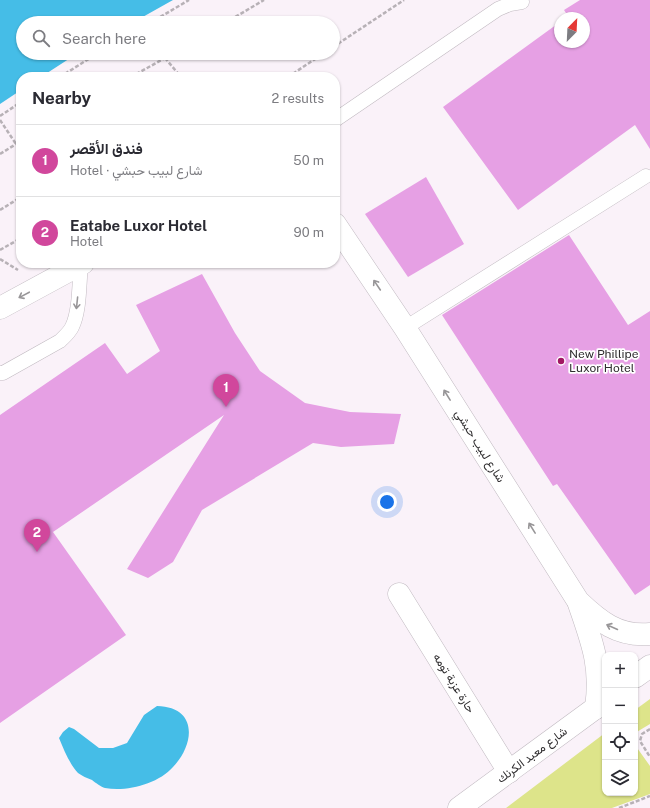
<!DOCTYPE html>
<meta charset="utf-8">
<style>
body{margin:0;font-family:"Public Sans",Vazirmatn,sans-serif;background:#f2f2f3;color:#2b2b33}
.controls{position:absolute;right:12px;bottom:12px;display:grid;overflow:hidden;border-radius:8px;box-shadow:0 1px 3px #0004}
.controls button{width:36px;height:36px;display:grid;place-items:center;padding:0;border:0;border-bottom:1px solid #e1e1e2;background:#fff;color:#2b2b33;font:20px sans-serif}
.compass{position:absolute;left:554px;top:12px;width:36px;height:36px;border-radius:50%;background:#fff;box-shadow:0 1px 3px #0004;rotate:24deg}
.you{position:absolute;left:387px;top:502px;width:14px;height:14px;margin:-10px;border:3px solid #fff;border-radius:50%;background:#1a73e8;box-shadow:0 0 0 6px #1a73e833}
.badge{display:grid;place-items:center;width:26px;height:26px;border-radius:50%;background:#7c3aed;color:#fff;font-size:13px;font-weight:700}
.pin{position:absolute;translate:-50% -33px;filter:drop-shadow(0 1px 2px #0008)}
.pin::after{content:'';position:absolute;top:21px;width:14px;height:12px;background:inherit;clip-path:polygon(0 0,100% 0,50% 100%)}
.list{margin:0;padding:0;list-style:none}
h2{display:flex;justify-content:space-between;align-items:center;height:52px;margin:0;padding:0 16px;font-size:17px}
h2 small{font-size:13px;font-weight:400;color:#7c7c81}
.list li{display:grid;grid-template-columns:26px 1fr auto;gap:12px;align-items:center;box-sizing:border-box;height:72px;padding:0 16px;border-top:1px solid #e1e1e2}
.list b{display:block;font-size:15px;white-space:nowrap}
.list p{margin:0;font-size:13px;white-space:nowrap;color:#7c7c81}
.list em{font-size:13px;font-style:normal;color:#7c7c81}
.icon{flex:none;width:22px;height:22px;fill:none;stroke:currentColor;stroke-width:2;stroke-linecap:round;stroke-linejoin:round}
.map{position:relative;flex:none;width:650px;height:808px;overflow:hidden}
.search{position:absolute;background:#fff;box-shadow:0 1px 3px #0004;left:16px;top:16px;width:324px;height:44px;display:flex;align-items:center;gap:10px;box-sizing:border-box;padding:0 14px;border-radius:22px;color:#7c7c81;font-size:15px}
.panel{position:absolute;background:#fff;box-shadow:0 1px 3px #0004;left:16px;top:72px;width:324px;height:196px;border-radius:16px}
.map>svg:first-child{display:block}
.green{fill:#dde48a}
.water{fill:#45bde7}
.building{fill:#e6a0e4}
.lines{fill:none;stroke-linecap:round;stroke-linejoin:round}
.lane-casing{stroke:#c1bac1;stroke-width:15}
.street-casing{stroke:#c1bac1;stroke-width:23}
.primary-casing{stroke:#c1bac1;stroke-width:23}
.path{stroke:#b7b1b6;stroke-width:2.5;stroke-dasharray:4 2;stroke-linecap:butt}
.lane{stroke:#fff;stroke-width:14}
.street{stroke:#fff;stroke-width:22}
.primary{stroke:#fff;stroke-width:22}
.oneway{stroke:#989698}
.poi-dot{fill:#a11763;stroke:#fff;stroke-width:1.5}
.labels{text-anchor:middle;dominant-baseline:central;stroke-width:3.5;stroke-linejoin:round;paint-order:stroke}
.poi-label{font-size:12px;fill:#302e30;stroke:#fff;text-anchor:start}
.street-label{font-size:12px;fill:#302e30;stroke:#fff}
</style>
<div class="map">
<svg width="650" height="808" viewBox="0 0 650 808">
<rect width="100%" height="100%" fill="#faf2f9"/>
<g class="green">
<polygon points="650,699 650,724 635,733 635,710"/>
<polygon points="605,733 605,793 635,793 635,745 650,766 650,794 612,808 506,808"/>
</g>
<g class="water">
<polygon points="0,0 173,0 132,23 23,23 23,53 78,53 41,77 21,77 21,90 0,104"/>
<path d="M157,706C198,707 195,744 173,767C158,784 127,792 105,788C101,787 96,783 92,780C87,778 82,776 78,773C69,763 64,750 59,738L63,732L69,727L74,729L99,748H113L127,743L144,715Z"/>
</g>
<g class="building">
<polygon points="580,0 650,0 650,149 635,125 518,210 443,107 560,22 560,42 584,42 584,18 566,18 568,16 564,10"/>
<polygon points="426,177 464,244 408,277 365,214"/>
<polygon points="569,235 628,325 650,311 650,585 635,595 557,484 553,486 442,315"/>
<polygon points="202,274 235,333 260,371 305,403 350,412 401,414 394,444 341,447 313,443 202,510 173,562 148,578 127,569 224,415 53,532 126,635 0,723 0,415 105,343 127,374 160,351 136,305"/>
</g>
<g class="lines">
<defs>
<g id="lane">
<polyline points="335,120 498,9 510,4 522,2"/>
<polyline points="405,328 646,176"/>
<path d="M0,373H3L60,341C64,337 69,333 72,327C80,311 79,283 81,264"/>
</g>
<polyline id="street" points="399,594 509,772"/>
<g id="primary">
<path d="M335,224L405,328L578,601C599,621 618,637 650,634"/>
<polyline points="0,308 83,263"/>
<path d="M579,604C592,642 602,666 596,708"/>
<polyline points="635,677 650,666"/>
<polyline points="459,808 605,701"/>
</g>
</defs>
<use href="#lane" class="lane-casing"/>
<use href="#street" class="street-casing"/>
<use href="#primary" class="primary-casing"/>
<g class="path">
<polyline points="150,23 189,0"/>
<polyline points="225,23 264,0"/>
<polyline points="333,47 404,0"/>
<polyline points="165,58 181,77"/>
<polyline points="60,77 98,53"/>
<polyline points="131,77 174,53"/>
<polyline points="288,77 324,53"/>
<polyline points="0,116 21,102"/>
<polyline points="0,120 16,144"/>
<polyline points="0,154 21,141"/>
<polyline points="0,210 21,197"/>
<polyline points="0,250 21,238"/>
<polyline points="0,259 18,270"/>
<polyline points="650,729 642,734 640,741 650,757"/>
<polyline points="619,808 650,796"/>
</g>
<use href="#lane" class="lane"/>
<use href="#street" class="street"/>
<use href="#primary" class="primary"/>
</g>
<defs><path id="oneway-shaft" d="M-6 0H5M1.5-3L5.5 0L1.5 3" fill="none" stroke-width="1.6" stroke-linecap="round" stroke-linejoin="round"/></defs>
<g class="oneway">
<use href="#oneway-shaft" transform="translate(377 285) rotate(-124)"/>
<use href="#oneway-shaft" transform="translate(24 295) rotate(152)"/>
<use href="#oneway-shaft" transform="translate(77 303) rotate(96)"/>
<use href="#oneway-shaft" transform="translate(447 395) rotate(-122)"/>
<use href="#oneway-shaft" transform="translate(532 528) rotate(-122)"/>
<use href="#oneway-shaft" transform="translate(612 627) rotate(-156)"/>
</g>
<circle class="poi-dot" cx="561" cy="361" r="4"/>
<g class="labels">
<g class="poi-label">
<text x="569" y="354">New Phillipe<tspan x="569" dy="14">Luxor Hotel</tspan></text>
</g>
<g class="street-label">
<text transform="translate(480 446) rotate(58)">شارع لبيب حبشي</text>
<text transform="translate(454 683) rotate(58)">حارة عزبة تومه</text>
<text transform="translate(532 755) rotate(-37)">شارع معبد الكرنك</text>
</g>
</g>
</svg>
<div class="controls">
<button>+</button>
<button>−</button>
<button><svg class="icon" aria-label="locate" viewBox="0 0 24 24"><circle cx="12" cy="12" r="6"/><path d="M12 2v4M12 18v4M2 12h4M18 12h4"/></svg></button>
<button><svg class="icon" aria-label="layers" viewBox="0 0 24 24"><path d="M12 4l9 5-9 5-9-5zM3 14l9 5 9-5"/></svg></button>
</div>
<svg class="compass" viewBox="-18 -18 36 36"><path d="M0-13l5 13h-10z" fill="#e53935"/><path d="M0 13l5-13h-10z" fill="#7c7c81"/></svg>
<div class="you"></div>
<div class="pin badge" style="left:226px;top:407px;background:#d1479c">1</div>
<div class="pin badge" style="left:37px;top:552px;background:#d1479c">2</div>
<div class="search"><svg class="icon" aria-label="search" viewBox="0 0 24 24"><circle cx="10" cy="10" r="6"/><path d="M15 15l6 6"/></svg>Search here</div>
<section class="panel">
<h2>Nearby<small>2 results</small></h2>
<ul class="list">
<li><span class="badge" style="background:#d1479c">1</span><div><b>فندق الأقصر</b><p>Hotel · شارع لبيب حبشي</p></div><em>50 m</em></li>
<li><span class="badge" style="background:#d1479c">2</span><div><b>Eatabe Luxor Hotel</b><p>Hotel</p></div><em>90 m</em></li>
</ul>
</section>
</div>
